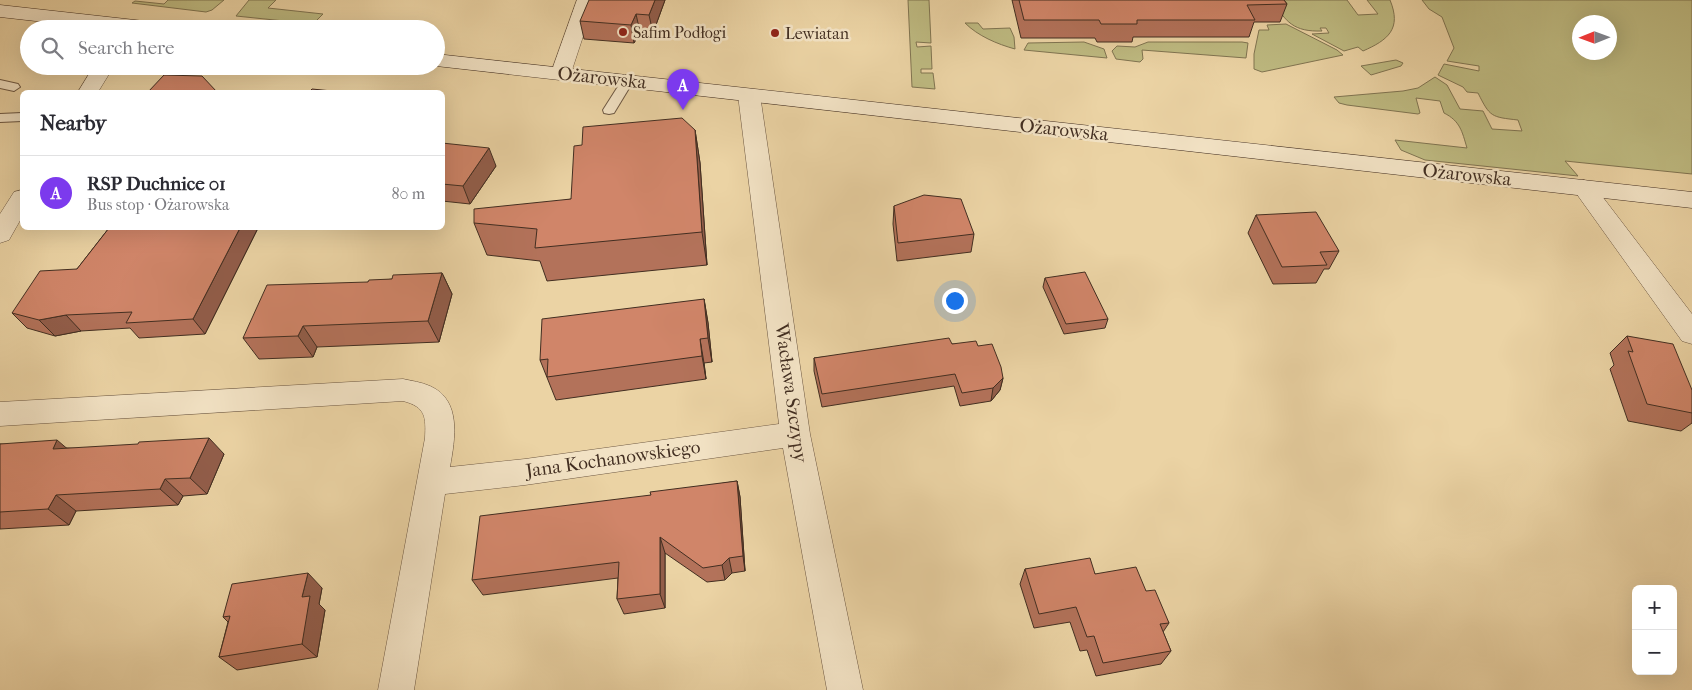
<!DOCTYPE html>
<meta charset="utf-8">
<style>
body{margin:0;font-family:"IM FELL French Canon",serif;background:#f7f7f7;color:#2b2b33}
.controls{position:absolute;right:15px;bottom:15px;display:grid;overflow:hidden;border-radius:8px;box-shadow:0 5px 20px #0002}
.controls button{width:45px;height:45px;display:grid;place-items:center;padding:0;border:0;border-bottom:1px solid #e1e1e2;background:#fff;color:#2b2b33;font:25px sans-serif}
.compass{position:absolute;left:1572px;top:15px;width:45px;height:45px;border-radius:50%;background:#fff;box-shadow:0 5px 20px #0002;rotate:269deg}
.you{position:absolute;left:954px;top:300px;width:18px;height:18px;margin:-12px;border:4px solid #fff;border-radius:50%;background:#1a73e8;box-shadow:0 0 0 8px #1a73e833}
.badge{display:grid;place-items:center;width:32px;height:32px;border-radius:50%;background:#7c3aed;color:#fff;font-size:16px;font-weight:700}
.pin{position:absolute;translate:-50% -41px;filter:drop-shadow(0 1px 2px #0008)}
.pin::after{content:'';position:absolute;top:26px;width:18px;height:15px;background:inherit;clip-path:polygon(0 0,100% 0,50% 100%)}
.list{margin:0;padding:0;list-style:none}
h2{display:flex;justify-content:space-between;align-items:center;height:65px;margin:0;padding:0 20px;font-size:21px}
h2 small{font-size:16px;font-weight:400;color:#7c7c81}
.list li{display:grid;grid-template-columns:32px 1fr auto;gap:15px;align-items:center;box-sizing:border-box;height:75px;padding:0 20px;border-top:1px solid #e1e1e2}
.list b{display:block;font-size:19px;white-space:nowrap}
.list p{margin:0;font-size:16px;white-space:nowrap;color:#7c7c81}
.list em{font-size:16px;font-style:normal;color:#7c7c81}
.icon{flex:none;width:28px;height:28px;fill:none;stroke:currentColor;stroke-width:2;stroke-linecap:round;stroke-linejoin:round}
.map{position:relative;flex:none;width:1692px;height:690px;overflow:hidden}
.search{position:absolute;background:#fff;box-shadow:0 5px 20px #0002;left:20px;top:20px;width:425px;height:55px;display:flex;align-items:center;gap:12px;box-sizing:border-box;padding:0 18px;border-radius:28px;color:#7c7c81;font-size:19px}
.panel{position:absolute;background:#fff;box-shadow:0 5px 20px #0002;left:20px;top:90px;width:425px;height:140px;border-radius:8px}
.map>svg:first-child{display:block}
.green{fill:#beba81;stroke:#807451;fill-rule:evenodd}
.lines{fill:none;stroke-linecap:round;stroke-linejoin:round}
.service-casing{stroke:#6c5742;stroke-width:2}
.minor-casing{stroke:#6c5742;stroke-width:1}
.secondary-casing{stroke:#422e21;stroke-width:1}
.service{fill:#f2e2c4;fill-rule:evenodd}
.minor{fill:#f2e2c4;fill-rule:evenodd}
.secondary{fill:#f2e2c4;fill-rule:evenodd}
.wall{fill:#b3725a;stroke:#422e21}
.shaded-wall{fill:#925d4a;stroke:#422e21}
.building{fill:#d08569;stroke:#422e21}
.poi-dot{fill:#8f2418;stroke:#f2e2c4;stroke-width:2}
.labels{text-anchor:middle;dominant-baseline:central;stroke-width:5;stroke-linejoin:round;paint-order:stroke}
.far-poi-label{font-size:16px;fill:#422e21;stroke:#f2e2c4;text-anchor:start}
.street-label{font-size:19px;fill:#422e21;stroke:#f2e2c4}
</style>
<div class="map">
<svg width="1692" height="690" viewBox="0 0 1692 690">
<rect width="100%" height="100%" fill="#ebd3a4"/>
<filter id="stains"><feTurbulence type="fractalNoise" baseFrequency=".004" numOctaves="4"/><feColorMatrix values="0 0 0 0 .2 0 0 0 0 .09 0 0 0 0 .02 0 0 0 .5 -.17"/></filter>
<radialGradient id="worn" r=".72"><stop offset=".6" stop-color="#630" stop-opacity="0"/><stop offset="1" stop-color="#630" stop-opacity=".3"/></radialGradient>
<g class="green">
<polygon points="168,0 224,0 212,10 206,12 132,3 135,1 164,4"/>
<polygon points="249,0 276,0 268,8 323,14 313,24 236,16"/>
<polygon points="908,0 929,0 931,43 916,42 917,47 931,46 932,69 921,69 921,73 933,73 935,89 912,87"/>
<path d="M1273,0H1347L1358,15L1378,14L1367,0H1390C1402,29 1388,40 1363,51L1358,47L1344,51L1312,34L1329,33L1326,28H1320L1322,31C1294,32 1285,22 1273,0Z"/>
<path d="M1422,0H1692V174L1565,161L1578,176L1425,160L1401,150L1395,140L1467,148C1462,131 1460,121 1444,113L1440,101L1416,98L1420,113L1418,114L1347,105L1339,103L1334,97L1403,91L1418,88L1435,77L1447,85L1460,109L1483,111L1492,129L1522,131L1518,120C1491,117 1490,117 1478,93L1467,92L1463,87L1438,75L1444,64L1479,71V66L1447,61L1454,48L1442,17L1429,9ZM1580,22H1610V52H1580Z"/>
<path d="M965,23H978L983,29L1010,28L1014,37L1015,49C997,44 978,36 965,23Z"/>
<polygon points="1286,24 1337,50 1343,55 1262,72 1254,69 1254,54 1259,30 1269,30 1267,25"/>
<polygon points="1084,42 1104,49 1107,58 1024,50 1028,43"/>
<polygon points="1148,42 1242,42 1248,43 1246,58 1142,50 1143,59 1140,62 1116,59 1112,51 1117,46 1135,47"/>
<polygon points="1396,60 1403,63 1401,66 1371,75 1361,66"/>
</g>
<g class="lines">
<defs>
<g id="service">
<polygon points="628,76 634,80 614,113 609,114 604,113 603,110 624,77"/>
<polygon points="0,80 18,84 20,87 14,91 0,88"/>
<polygon points="22,113 22,121 0,122 0,114"/>
</g>
<g id="minor">
<polygon points="577,0 595,0 571,73 568,77 561,79 554,77 551,73"/>
<polygon points="94,66 114,66 98,92 78,92"/>
<path d="M749,89L757,90L760,95L810,434L863,690H827L783,448L525,485L445,494L414,690H378L425,438C426,417 426,407 403,401L0,426V402L403,379C412,381 421,382 430,386C462,400 455,439 450,467L525,459L779,424L738,95L741,90Z"/>
<polygon points="1584,180 1592,183 1692,314 1692,344 1682,341 1576,193 1572,188 1576,183"/>
<polygon points="22,190 22,217 9,240 0,243 0,214 14,192"/>
</g>
<g id="secondary">
<polygon points="0,5 162,23 169,25 172,29 107,29 0,17"/>
<polygon points="436,54 1692,192 1692,208 436,66"/>
</g>
</defs>
<use href="#service" class="service-casing"/>
<use href="#minor" class="minor-casing"/>
<use href="#secondary" class="secondary-casing"/>
<use href="#service" class="service"/>
<use href="#minor" class="minor"/>
<use href="#secondary" class="secondary"/>
</g>
<g class="wall">
<polygon points="665,0 653,33 640,32 634,43 584,39 580,21"/>
<polygon points="1012,0 1284,0 1287,4 1280,22 1254,22 1249,37 1133,37 1132,42 1097,42 1095,38 1021,38"/>
<polygon points="695,130 700,163 707,265 547,281 540,261 487,255 474,223 571,199"/>
<polygon points="442,143 496,166 470,204 442,201"/>
<polygon points="894,206 974,234 971,252 897,261 893,224"/>
<polygon points="1256,215 1339,251 1329,269 1324,269 1316,283 1273,284 1248,233"/>
<polygon points="109,228 258,228 205,334 139,338 130,328 81,331 55,336 27,328 12,313 77,269"/>
<polygon points="442,273 452,294 439,342 317,347 313,357 259,359 243,338 368,282"/>
<polygon points="1045,278 1108,319 1105,328 1064,334 1043,287"/>
<polygon points="704,299 708,323 712,362 704,363 706,379 556,400 540,360"/>
<polygon points="1627,336 1692,390 1692,423 1681,431 1628,421 1610,369 1614,365 1610,353"/>
<polygon points="952,344 978,346 1003,378 1000,390 991,401 960,406 954,386 822,407 814,371 814,358"/>
<polygon points="0,444 66,448 224,454 207,494 183,496 178,505 76,511 69,525 0,529"/>
<polygon points="737,481 740,497 745,571 732,573 725,580 707,582 665,553 665,608 624,614 617,599 618,578 483,595 472,580 651,495"/>
<polygon points="1025,569 1095,574 1146,591 1169,623 1163,632 1171,651 1161,664 1096,676 1087,650 1080,651 1070,622 1034,628 1020,584"/>
<polygon points="322,588 319,604 325,610 317,657 237,670 219,657 228,622 223,617"/>
</g>
<g class="shaded-wall">
<polygon points="655,0 665,0 653,33 649,15"/>
<polygon points="636,14 640,32 634,43 631,25"/>
<polygon points="695,130 700,163 707,265 702,232"/>
<polygon points="489,148 496,166 470,204 463,186"/>
<polygon points="240,228 258,228 205,334 193,319"/>
<polygon points="442,273 452,294 439,342 428,321"/>
<polygon points="704,299 708,323 712,362 708,338"/>
<polygon points="66,315 81,331 55,336 39,320"/>
<polygon points="303,326 317,347 313,357 298,336"/>
<polygon points="700,339 704,363 706,379 702,356"/>
<polygon points="1003,378 1000,390 991,401 993,388"/>
<polygon points="209,438 224,454 207,494 190,478"/>
<polygon points="57,440 77,457 53,449"/>
<polygon points="165,479 183,496 178,505 160,489"/>
<polygon points="737,481 740,497 745,571 743,556"/>
<polygon points="56,495 76,511 69,525 48,509"/>
<polygon points="660,537 665,553 665,608 660,594"/>
<polygon points="729,558 732,573 725,580 722,565"/>
<polygon points="308,573 322,588 319,604 325,610 317,657 302,644 302,597"/>
</g>
<g class="building">
<polygon points="589,0 655,0 649,15 636,14 631,25 580,21"/>
<polygon points="1019,0 1284,0 1287,4 1247,5 1255,20 1137,20 1137,24 1101,24 1099,20 1024,20"/>
<polygon points="164,75 202,76 217,92 148,92"/>
<polygon points="312,89 342,92 309,92"/>
<polygon points="682,118 695,130 702,232 535,248 537,229 474,223 474,209 571,199 574,146 582,145 583,127"/>
<polygon points="442,143 489,148 463,186 442,184"/>
<polygon points="924,195 961,199 974,234 898,243 894,206"/>
<polygon points="1316,212 1339,251 1320,252 1327,265 1282,267 1256,215"/>
<polygon points="109,228 240,228 193,319 126,323 132,312 66,315 39,320 12,313 40,271 77,269"/>
<polygon points="1085,272 1108,319 1066,324 1045,278"/>
<polygon points="442,273 428,321 303,326 298,336 243,338 267,285 368,282 369,280 392,279 393,275"/>
<polygon points="704,299 708,338 700,339 702,356 547,377 548,359 540,360 542,319"/>
<polygon points="1627,336 1673,344 1692,390 1692,413 1647,404 1628,351 1633,352"/>
<polygon points="949,338 952,344 976,341 978,346 992,344 1001,367 1003,378 993,388 962,393 955,374 822,394 814,358"/>
<polygon points="209,438 190,478 165,479 160,489 56,495 48,509 0,512 0,444 57,440 53,449 138,444 139,442"/>
<polygon points="737,481 743,556 729,558 722,565 703,568 660,537 660,594 617,599 619,562 472,580 480,516 651,495 650,492"/>
<polygon points="1090,558 1095,574 1136,567 1146,591 1155,590 1169,623 1160,624 1171,651 1103,663 1094,636 1087,637 1076,607 1039,614 1025,569"/>
<polygon points="308,573 302,597 310,596 302,644 219,657 230,616 223,617 232,584"/>
</g>
<g class="poi-dot">
<circle cx="623" cy="32" r="5"/>
<circle cx="775" cy="33" r="5"/>
</g>
<g class="labels">
<g class="far-poi-label">
<text x="633" y="32">Safim Podłogi</text>
<text x="785" y="33">Lewiatan</text>
</g>
<g class="street-label">
<text transform="translate(602 78) rotate(6)">Ożarowska</text>
<text transform="translate(1064 130) rotate(6)">Ożarowska</text>
<text transform="translate(1467 175) rotate(6)">Ożarowska</text>
<text transform="translate(791 393) rotate(82)">Wacława Szczypy</text>
<text transform="translate(613 459) rotate(-8)">Jana Kochanowskiego</text>
</g>
</g>
<rect width="100%" height="100%" filter="url(#stains)"/>
<rect width="100%" height="100%" fill="url(#worn)"/>
</svg>
<div class="controls">
<button>+</button>
<button>−</button>
</div>
<svg class="compass" viewBox="-18 -18 36 36"><path d="M0-13l5 13h-10z" fill="#e53935"/><path d="M0 13l5-13h-10z" fill="#7c7c81"/></svg>
<div class="you"></div>
<div class="pin badge" style="left:683px;top:110px">A</div>
<div class="search"><svg class="icon" aria-label="search" viewBox="0 0 24 24"><circle cx="10" cy="10" r="6"/><path d="M15 15l6 6"/></svg>Search here</div>
<section class="panel">
<h2>Nearby<small></small></h2>
<ul class="list">
<li><span class="badge">A</span><div><b>RSP Duchnice 01</b><p>Bus stop · Ożarowska</p></div><em>80 m</em></li>
</ul>
</section>
</div>
